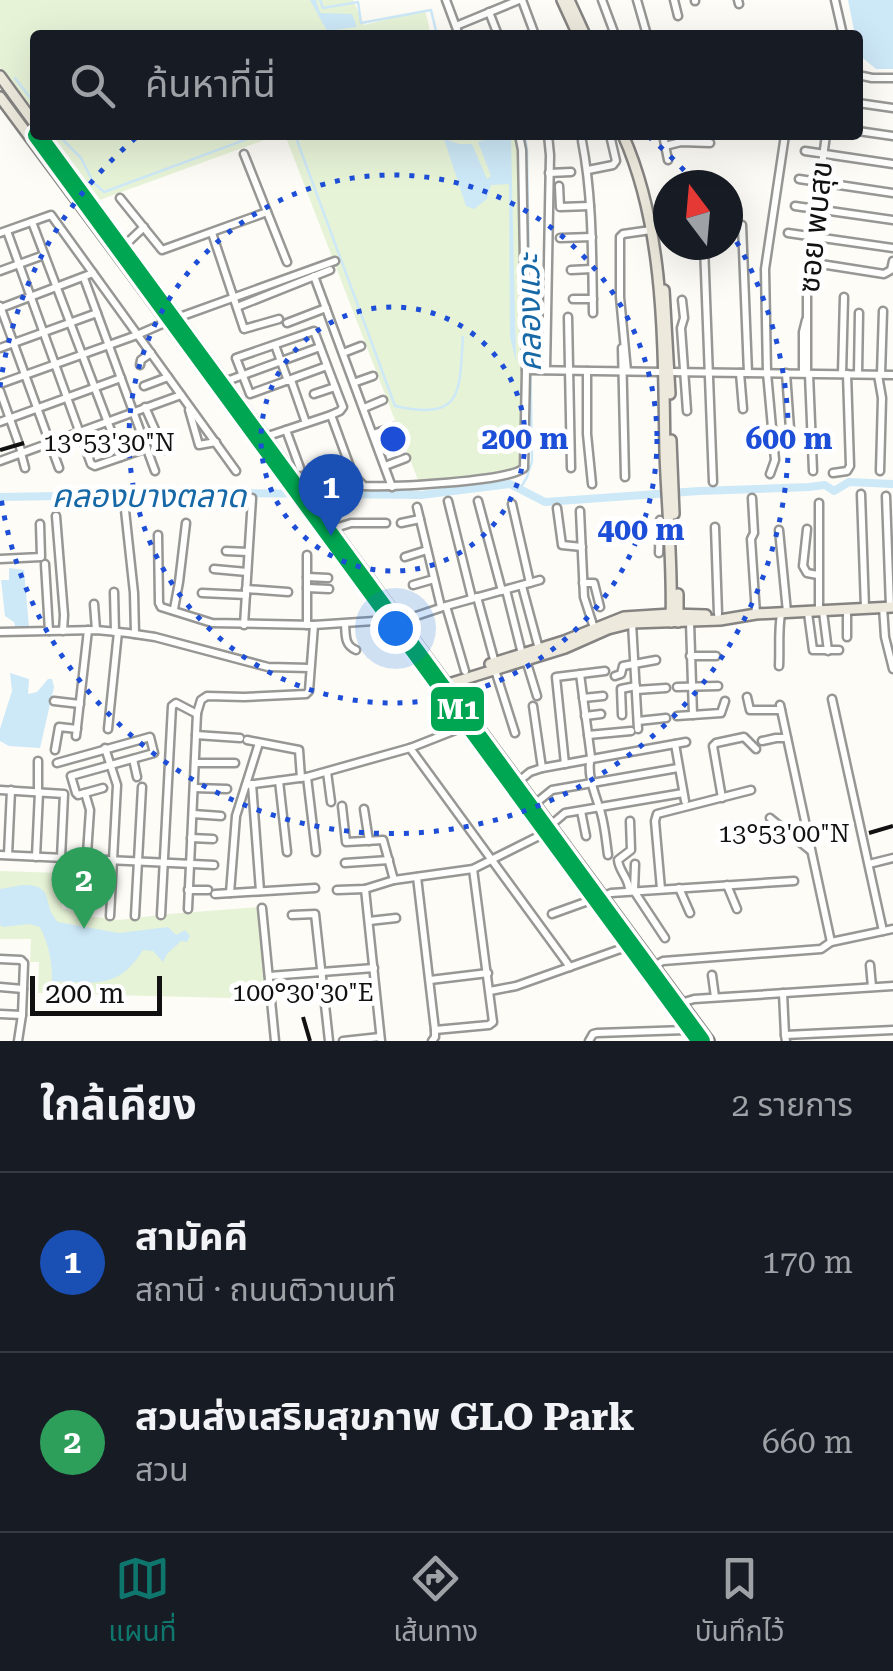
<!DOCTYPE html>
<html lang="th">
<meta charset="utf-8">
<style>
body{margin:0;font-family:"Roboto Serif","Noto Sans Thai",serif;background:#242831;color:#f1f3f6}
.compass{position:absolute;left:653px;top:170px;width:90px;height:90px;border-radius:50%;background:#171b24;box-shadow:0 10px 40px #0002;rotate:344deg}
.scale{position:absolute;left:30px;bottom:25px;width:132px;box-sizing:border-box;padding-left:10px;border:5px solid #111;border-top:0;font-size:28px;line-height:35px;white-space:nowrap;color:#111;-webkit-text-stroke:8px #fff;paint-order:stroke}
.you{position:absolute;left:395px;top:628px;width:35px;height:35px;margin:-25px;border:8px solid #fff;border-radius:50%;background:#1a73e8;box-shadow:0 0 0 15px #1a73e833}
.badge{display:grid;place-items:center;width:65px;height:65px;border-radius:50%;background:#0f766e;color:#fff;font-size:32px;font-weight:700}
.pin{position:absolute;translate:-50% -82px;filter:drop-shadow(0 2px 5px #0008)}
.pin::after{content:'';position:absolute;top:52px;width:35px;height:30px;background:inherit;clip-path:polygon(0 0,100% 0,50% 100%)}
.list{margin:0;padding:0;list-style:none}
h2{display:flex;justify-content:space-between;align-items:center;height:130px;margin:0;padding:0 40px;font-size:42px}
h2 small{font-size:32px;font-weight:400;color:#9ea1a6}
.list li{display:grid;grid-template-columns:65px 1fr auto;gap:30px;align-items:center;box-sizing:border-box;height:180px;padding:0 40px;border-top:2px solid #363941}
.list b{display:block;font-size:38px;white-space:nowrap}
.list p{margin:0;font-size:32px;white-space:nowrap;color:#9ea1a6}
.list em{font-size:32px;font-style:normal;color:#9ea1a6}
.icon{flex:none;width:55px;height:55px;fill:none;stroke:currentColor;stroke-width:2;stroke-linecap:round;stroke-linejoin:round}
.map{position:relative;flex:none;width:893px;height:1041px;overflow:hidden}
.search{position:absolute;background:#171b24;box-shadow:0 10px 40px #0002;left:30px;right:30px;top:30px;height:110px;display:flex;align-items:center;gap:25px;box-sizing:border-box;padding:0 35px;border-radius:10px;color:#9ea1a6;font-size:38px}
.sheet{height:490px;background:#171b24}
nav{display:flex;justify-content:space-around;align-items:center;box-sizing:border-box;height:140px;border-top:2px solid #363941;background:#171b24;font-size:28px;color:#9ea1a6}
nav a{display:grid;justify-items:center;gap:5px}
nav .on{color:#0f766e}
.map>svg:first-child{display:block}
.green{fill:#e7f3d7}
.water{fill:#cde8f7}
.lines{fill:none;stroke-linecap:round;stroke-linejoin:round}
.stream{stroke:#cde8f7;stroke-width:2.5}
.river{stroke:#cde8f7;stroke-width:8}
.minor-casing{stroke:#979795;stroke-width:11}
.major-casing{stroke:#858482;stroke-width:14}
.minor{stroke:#fffffe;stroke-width:6}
.major{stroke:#ede9dc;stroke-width:9}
.metro-1-casing{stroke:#fff;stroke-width:25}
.metro-1{stroke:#00a651;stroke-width:18}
.ticks{fill:none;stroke:#111;stroke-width:4}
.ring{fill:none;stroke:#1d4ed8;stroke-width:5;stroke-dasharray:5 10}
.labels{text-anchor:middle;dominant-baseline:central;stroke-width:10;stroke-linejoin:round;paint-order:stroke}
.street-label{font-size:30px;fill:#111;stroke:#fff}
.water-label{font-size:32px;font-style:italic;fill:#1768a6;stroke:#fff}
.ticks-label{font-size:25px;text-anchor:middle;fill:#111;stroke:#fff;stroke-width:10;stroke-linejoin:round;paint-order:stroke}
.centre{fill:#1d4ed8;stroke:#fff;stroke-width:5}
.ring-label{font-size:30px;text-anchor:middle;font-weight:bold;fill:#1d4ed8;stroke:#fff;stroke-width:10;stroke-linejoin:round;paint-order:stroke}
.line-badge{stroke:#fff;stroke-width:4}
.badge-label{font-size:28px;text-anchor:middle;font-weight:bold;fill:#fff}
</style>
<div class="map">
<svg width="893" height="1041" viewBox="0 0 893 1041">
<rect width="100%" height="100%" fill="#fdfcf7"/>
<g class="green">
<polygon points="0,0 353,0 364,25 425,10 431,35 35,35 35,115 0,67"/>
<polygon points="49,135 278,135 97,201"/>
<polygon points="285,135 518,135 522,463 509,473 418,480"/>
<polygon points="0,871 62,873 62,908 88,916 119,920 168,914 260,907 268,999 38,993 39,962 30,962 31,939 0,939"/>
</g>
<g class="water">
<polygon points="310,0 316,0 320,13 352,14 357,27 327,31"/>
<polygon points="848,0 893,0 893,69 876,69 859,55 858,35 855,35"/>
<polygon points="499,135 511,138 516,362 510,337 509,184 491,185 487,199 474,209 466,206 444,139 459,144 472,144 487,179 491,176 478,142"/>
<polygon points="9,568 24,570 29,627 16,629 14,622 5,616 1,580 9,580"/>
<polygon points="10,673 29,679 28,694 37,692 48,679 52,679 54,687 40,748 9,746 0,741 0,729 12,691"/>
<path d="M23,885C56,884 41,905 58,922L119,933L168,927L176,935L185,930L190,936L187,942L181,941L167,954L163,962L153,951L143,950C117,991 94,982 52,981C52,961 49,945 40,927L30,924L2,927L0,924V889Z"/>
</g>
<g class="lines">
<g class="stream">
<polyline points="320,0 323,8 358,2 361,23 431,10 437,35"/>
<polyline points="15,78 35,104"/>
<polyline points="58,135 81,158 93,182 104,192 258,135"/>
<path d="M295,135L395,406C464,421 459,392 463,337"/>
<polyline points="520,489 527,477 532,461 527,151 525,135"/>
</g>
<polyline class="river" points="0,497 237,493 421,495 510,484 545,502 699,491 809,487 825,485 834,491 849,482 893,484"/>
<defs>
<g id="minor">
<polyline points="446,0 459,35"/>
<polyline points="522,0 535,35"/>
<polyline points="602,0 615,35"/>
<polyline points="637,0 647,35"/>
<polyline points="674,0 678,16"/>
<polyline points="695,0 695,1"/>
<polyline points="738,0 739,4"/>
<polyline points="835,0 843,35"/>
<polyline points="489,12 498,35"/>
<polyline points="456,26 519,0"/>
<polyline points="858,75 872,78 893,78"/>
<polyline points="858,103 893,108"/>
<polyline points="858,131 893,136"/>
<polyline points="663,135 668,160"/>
<path d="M582,141C593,198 592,256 593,313"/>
<polyline points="665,146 681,142 710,143"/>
<polyline points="805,151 893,164"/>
<polyline points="244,154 287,262"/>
<polyline points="588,170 613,165 616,161 610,135"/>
<polyline points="549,173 571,172"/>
<polyline points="799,179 893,193"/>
<polyline points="559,186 560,207 590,206"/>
<polyline points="120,198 162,250 267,212"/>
<polyline points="795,206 893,220"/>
<polyline points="32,222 121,457"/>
<polyline points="742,225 748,373"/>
<polyline points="7,231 91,464 95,466 147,448"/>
<polyline points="0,233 51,215 236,471"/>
<polyline points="212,233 244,329 279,319"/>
<polyline points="788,233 893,248"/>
<polyline points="560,238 592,237"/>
<polyline points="125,245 144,227"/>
<polyline points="704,246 713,482"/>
<polyline points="808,262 884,274 891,270 893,261"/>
<polyline points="571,270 592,269"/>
<polyline points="0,271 44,255"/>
<polyline points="314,276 392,487"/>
<polyline points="84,278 155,471"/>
<polyline points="573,299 593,299"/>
<polyline points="682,300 684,318 681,328 687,411"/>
<polyline points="0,306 59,468"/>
<polyline points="237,307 330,270"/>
<polyline points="1,308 93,273"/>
<polyline points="568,317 571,468"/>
<polyline points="177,318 335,261"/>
<polyline points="287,323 326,308"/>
<polyline points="275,345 288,381"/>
<polyline points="0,348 97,313"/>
<polyline points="622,348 625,477"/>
<polyline points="343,353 361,346"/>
<polyline points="140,365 141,360 151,353"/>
<polyline points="526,370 663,372"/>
<polyline points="546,370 550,155 548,135"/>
<polyline points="587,371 587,434 592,484"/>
<polyline points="627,371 620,297 620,237 623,234 651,230"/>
<polyline points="669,372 893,375"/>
<polyline points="803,372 803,332 806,320"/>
<polyline points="740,373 743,409"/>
<polyline points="786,373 790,429"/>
<polyline points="807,374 807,274 826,135"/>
<polyline points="809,374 813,471"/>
<polyline points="842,374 844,297"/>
<polyline points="858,374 859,313"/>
<polyline points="881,374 883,311"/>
<polyline points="878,375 882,398 880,471"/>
<polyline points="291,380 306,423"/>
<polyline points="224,382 320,347"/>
<polyline points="356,382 373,376"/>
<polyline points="0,384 137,335 167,322"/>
<polyline points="144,386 168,377"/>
<polyline points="0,391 22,453"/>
<polyline points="314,394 335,387"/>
<polyline points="145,407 164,450"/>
<polyline points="364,408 383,400"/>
<polyline points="189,410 199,445 216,442"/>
<path d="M331,415L353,475L364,486C392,487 507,482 524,468L526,370L522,150L519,135"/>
<polyline points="0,422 121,378"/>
<polyline points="286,430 300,468"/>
<polyline points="373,434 394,427"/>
<path d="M265,437L331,415L340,411L343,407C333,382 324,357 314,331L236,358L250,394L327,366"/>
<polyline points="379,449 397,442"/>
<polyline points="21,453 25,468"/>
<polyline points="0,461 181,395"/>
<polyline points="385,466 406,458"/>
<polyline points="833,473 847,471 850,466 847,374"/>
<polyline points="770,474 775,460 767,373 765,269 785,135"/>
<polyline points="861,494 865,608"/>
<polyline points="886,496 890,607"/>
<polyline points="752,498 754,533 751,539 756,614"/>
<polyline points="448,501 472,598"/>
<polyline points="478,501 502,591"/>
<polyline points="819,503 819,611"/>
<polyline points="512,504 530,583"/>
<polyline points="417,507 441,607"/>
<polyline points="557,508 562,545 582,547"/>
<polyline points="125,510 134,593 135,634"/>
<polyline points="580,511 584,597 594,628"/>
<polyline points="56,516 64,615 63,631"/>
<polyline points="401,523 420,519"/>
<polyline points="715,527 718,614"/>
<polyline points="332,529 351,523 386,523"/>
<polyline points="807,529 803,566 807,573 818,575"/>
<polyline points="779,530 787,612"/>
<polyline points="158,535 159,603 161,607 212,623 314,625"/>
<polyline points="226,551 248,552"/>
<polyline points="659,553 660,520"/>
<polyline points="307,555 307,625"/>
<polyline points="405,557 427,550"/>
<polyline points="0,559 41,557 40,524"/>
<polyline points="45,564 49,631"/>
<polyline points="214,569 247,572"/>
<polyline points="307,577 328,578"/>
<polyline points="583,583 594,583 600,607"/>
<polyline points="413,585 434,579"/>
<polyline points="522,586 539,649"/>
<polyline points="307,588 329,589"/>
<polyline points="246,589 288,592"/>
<polyline points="506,590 522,654"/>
<polyline points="114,592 115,632"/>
<polyline points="202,593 246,595"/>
<polyline points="477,597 495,663"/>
<polyline points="94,604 96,630"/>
<polyline points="446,606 465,671"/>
<polyline points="883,607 885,637 893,669"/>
<polyline points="174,609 179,582 186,523"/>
<polyline points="823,612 828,651"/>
<polyline points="808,613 813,650 839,650"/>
<polyline points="401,621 446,606 540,580"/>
<polyline points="690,622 693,715"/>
<polyline points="632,623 638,729"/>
<path d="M345,624C346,635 344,645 356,650"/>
<polyline points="244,625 252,498"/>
<polyline points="0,632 96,630 128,633 155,637 268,667 310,668"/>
<polyline points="847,637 847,609"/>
<polyline points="690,656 716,656"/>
<polyline points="526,660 537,696"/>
<path d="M779,666C780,648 778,632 781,614"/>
<polyline points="495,670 515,733"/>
<path d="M580,674L591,757C586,775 596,796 601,813C605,827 606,841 608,855"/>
<polyline points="615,676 621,674 623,666 656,660"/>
<polyline points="677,687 718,686"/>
<polyline points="636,690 666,688"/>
<polyline points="747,697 750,710 781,710"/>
<polyline points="583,698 603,696"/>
<polyline points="832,699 883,931"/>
<polyline points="54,701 80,704"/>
<polyline points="780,705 831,942"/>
<polyline points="533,706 542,768"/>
<polyline points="622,715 621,689 636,686"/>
<polyline points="585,716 601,714"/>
<polyline points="677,716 721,713 725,701"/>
<polyline points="638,721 666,718"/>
<polyline points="108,729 118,632"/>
<polyline points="196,735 240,738"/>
<polyline points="588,735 631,731"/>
<polyline points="76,736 88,630"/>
<polyline points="247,740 299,750 301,778"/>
<polyline points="762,741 776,738 787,738"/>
<polyline points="675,744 685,801"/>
<polyline points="105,748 117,785 110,916"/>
<polyline points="410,748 570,967"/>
<polyline points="55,750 59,727 77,729"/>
<polyline points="133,759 137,777"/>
<polyline points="38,761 38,792"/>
<polyline points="57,763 150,737 154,753 71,776 76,793 78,795 103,788"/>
<polyline points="195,763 235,763"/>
<polyline points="565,764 556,677 605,671"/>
<polyline points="327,772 331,802"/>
<polyline points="307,777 316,852"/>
<polyline points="279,781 287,852"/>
<polyline points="519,781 530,772 542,768 686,742"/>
<polyline points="252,784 260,891"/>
<polyline points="246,785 307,777 410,748 466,726"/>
<polyline points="194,788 227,789"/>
<polyline points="0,790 64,794 61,858"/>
<polyline points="722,798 713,746 716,743 744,737 756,749"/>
<polyline points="536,803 552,790 678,768"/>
<polyline points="342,806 346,842 383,840 394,880"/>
<polyline points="364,809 369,841"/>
<polyline points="581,811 586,836"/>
<polyline points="193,814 221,816"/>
<polyline points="770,818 811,851"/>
<polyline points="552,824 565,813 683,793"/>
<polyline points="191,838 213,839"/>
<polyline points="0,855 214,865"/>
<polyline points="8,855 11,790"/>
<polyline points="36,857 39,792"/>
<polyline points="345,863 389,860"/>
<polyline points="635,864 634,891 665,938"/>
<polyline points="869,864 893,858"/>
<polyline points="417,877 435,1030 435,1037 432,1041"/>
<polyline points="727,885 737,909"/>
<polyline points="67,888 84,889"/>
<polyline points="679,888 690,913"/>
<polyline points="365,889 381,1041"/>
<polyline points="661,889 655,821 657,814 751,790"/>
<polyline points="188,890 208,890"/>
<polyline points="337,890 365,889 394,880 473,869 543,834"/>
<path d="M629,891C630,879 619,872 618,860L631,850L630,821"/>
<polyline points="230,893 236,816 259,743"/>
<polyline points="215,894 315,888"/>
<polyline points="604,896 611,893 794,881"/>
<polyline points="262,908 275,1041"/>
<polyline points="188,909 197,713 201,700 207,696 244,697 306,694 309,691 314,625 389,620"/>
<polyline points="83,912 90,810 85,793"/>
<polyline points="552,914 591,900"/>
<polyline points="161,915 172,706 176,703 197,714"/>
<polyline points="292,915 315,914 329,1041"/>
<polyline points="135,916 142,787"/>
<polyline points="369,921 396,918"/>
<polyline points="0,959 21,960 24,963 22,1015 18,1041"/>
<polyline points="870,965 872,987"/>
<polyline points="654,966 663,961 821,949 831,942 893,929"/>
<polyline points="712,975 715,997"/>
<polyline points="269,976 374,968"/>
<polyline points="430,980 488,973"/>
<polyline points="0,987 23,989"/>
<polyline points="490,991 516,986 626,947"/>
<polyline points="783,993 785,1035"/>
<polyline points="681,1003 694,999 893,986"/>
<polyline points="0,1014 22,1015"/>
<polyline points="435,1030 489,1025 493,1022 473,869"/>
<polyline points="343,1041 380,1037"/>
<polyline points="589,1041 593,1034 597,1033 686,1030"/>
<polyline points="786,1041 785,1035 893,1030"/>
</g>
<g id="major">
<polyline points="562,0 578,35"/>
<polyline points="569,0 585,35"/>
<polyline points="0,76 35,124"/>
<polyline points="0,97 389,620 433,684 695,1041"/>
<polyline points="43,135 709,1041"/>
<path d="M623,135C666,231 663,348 665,453C667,509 673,565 671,622"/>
<polyline points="664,290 670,394"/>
<polyline points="671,440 674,514"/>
<polyline points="678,594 678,622"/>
<polyline points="490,664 564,641 624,617 671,614 706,615"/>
<polyline points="442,686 565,648 608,629 632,623 720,620 756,614 893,607"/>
</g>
</defs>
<use href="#minor" class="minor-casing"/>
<use href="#major" class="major-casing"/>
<use href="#minor" class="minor"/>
<use href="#major" class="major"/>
<defs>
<polyline id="metro-1" points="37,135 701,1041"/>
</defs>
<use href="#metro-1" class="metro-1-casing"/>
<use href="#metro-1" class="metro-1"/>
</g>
<path class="ticks" d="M0,450L24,443M869,833L893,826M303,1017L310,1041"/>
<g class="ring">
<circle cx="393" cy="439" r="132"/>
<circle cx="393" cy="439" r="264"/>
<path d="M0 387A396 396 0 0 1 138 136M648 136A396 396 0 0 1 696 184M729 229A396 396 0 1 1 0 491"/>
</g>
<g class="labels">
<g class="street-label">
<text transform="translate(815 227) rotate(-84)">ซอย พบสุข</text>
</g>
<g class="water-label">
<text transform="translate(529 313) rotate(-91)">คลองแวะ</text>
<text x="149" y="496">คลองบางตลาด</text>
</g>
</g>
<g class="ticks-label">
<text x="109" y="451">13°53'30"N</text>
<text x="784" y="842">13°53'00"N</text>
<text x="303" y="1001">100°30'30"E</text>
</g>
<circle cx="393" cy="439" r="15" class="centre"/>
<g class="ring-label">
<text x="525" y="449">200 m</text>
<text x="789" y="449">600 m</text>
<text x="641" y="540">400 m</text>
</g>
<rect class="line-badge" x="429" y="685" width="57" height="48" rx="10" fill="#00a651"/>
<g class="badge-label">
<text x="458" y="719">M1</text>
</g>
</svg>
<svg class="compass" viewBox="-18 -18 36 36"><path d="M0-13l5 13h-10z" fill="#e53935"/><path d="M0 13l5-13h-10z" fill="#9ea1a6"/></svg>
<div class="scale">200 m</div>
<div class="you"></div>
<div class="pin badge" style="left:331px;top:536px;background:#1a4fb4">1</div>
<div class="pin badge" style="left:84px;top:929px;background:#2e9e5b">2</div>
<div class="search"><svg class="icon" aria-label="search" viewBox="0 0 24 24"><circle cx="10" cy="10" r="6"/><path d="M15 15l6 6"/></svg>ค้นหาที่นี่</div>
</div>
<section class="sheet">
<h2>ใกล้เคียง<small>2 รายการ</small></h2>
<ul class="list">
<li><span class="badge" style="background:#1a4fb4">1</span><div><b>สามัคคี</b><p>สถานี · ถนนติวานนท์</p></div><em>170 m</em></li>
<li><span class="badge" style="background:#2e9e5b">2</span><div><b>สวนส่งเสริมสุขภาพ GLO Park</b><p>สวน</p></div><em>660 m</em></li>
</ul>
</section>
<nav>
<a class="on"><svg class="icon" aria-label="map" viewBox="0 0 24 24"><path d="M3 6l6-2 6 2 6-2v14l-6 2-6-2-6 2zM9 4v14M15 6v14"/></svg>แผนที่</a>
<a><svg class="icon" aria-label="directions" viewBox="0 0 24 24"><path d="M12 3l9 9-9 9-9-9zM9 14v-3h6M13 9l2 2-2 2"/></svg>เส้นทาง</a>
<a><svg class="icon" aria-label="saved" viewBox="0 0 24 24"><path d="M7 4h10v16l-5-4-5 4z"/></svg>บันทึกไว้</a>
</nav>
